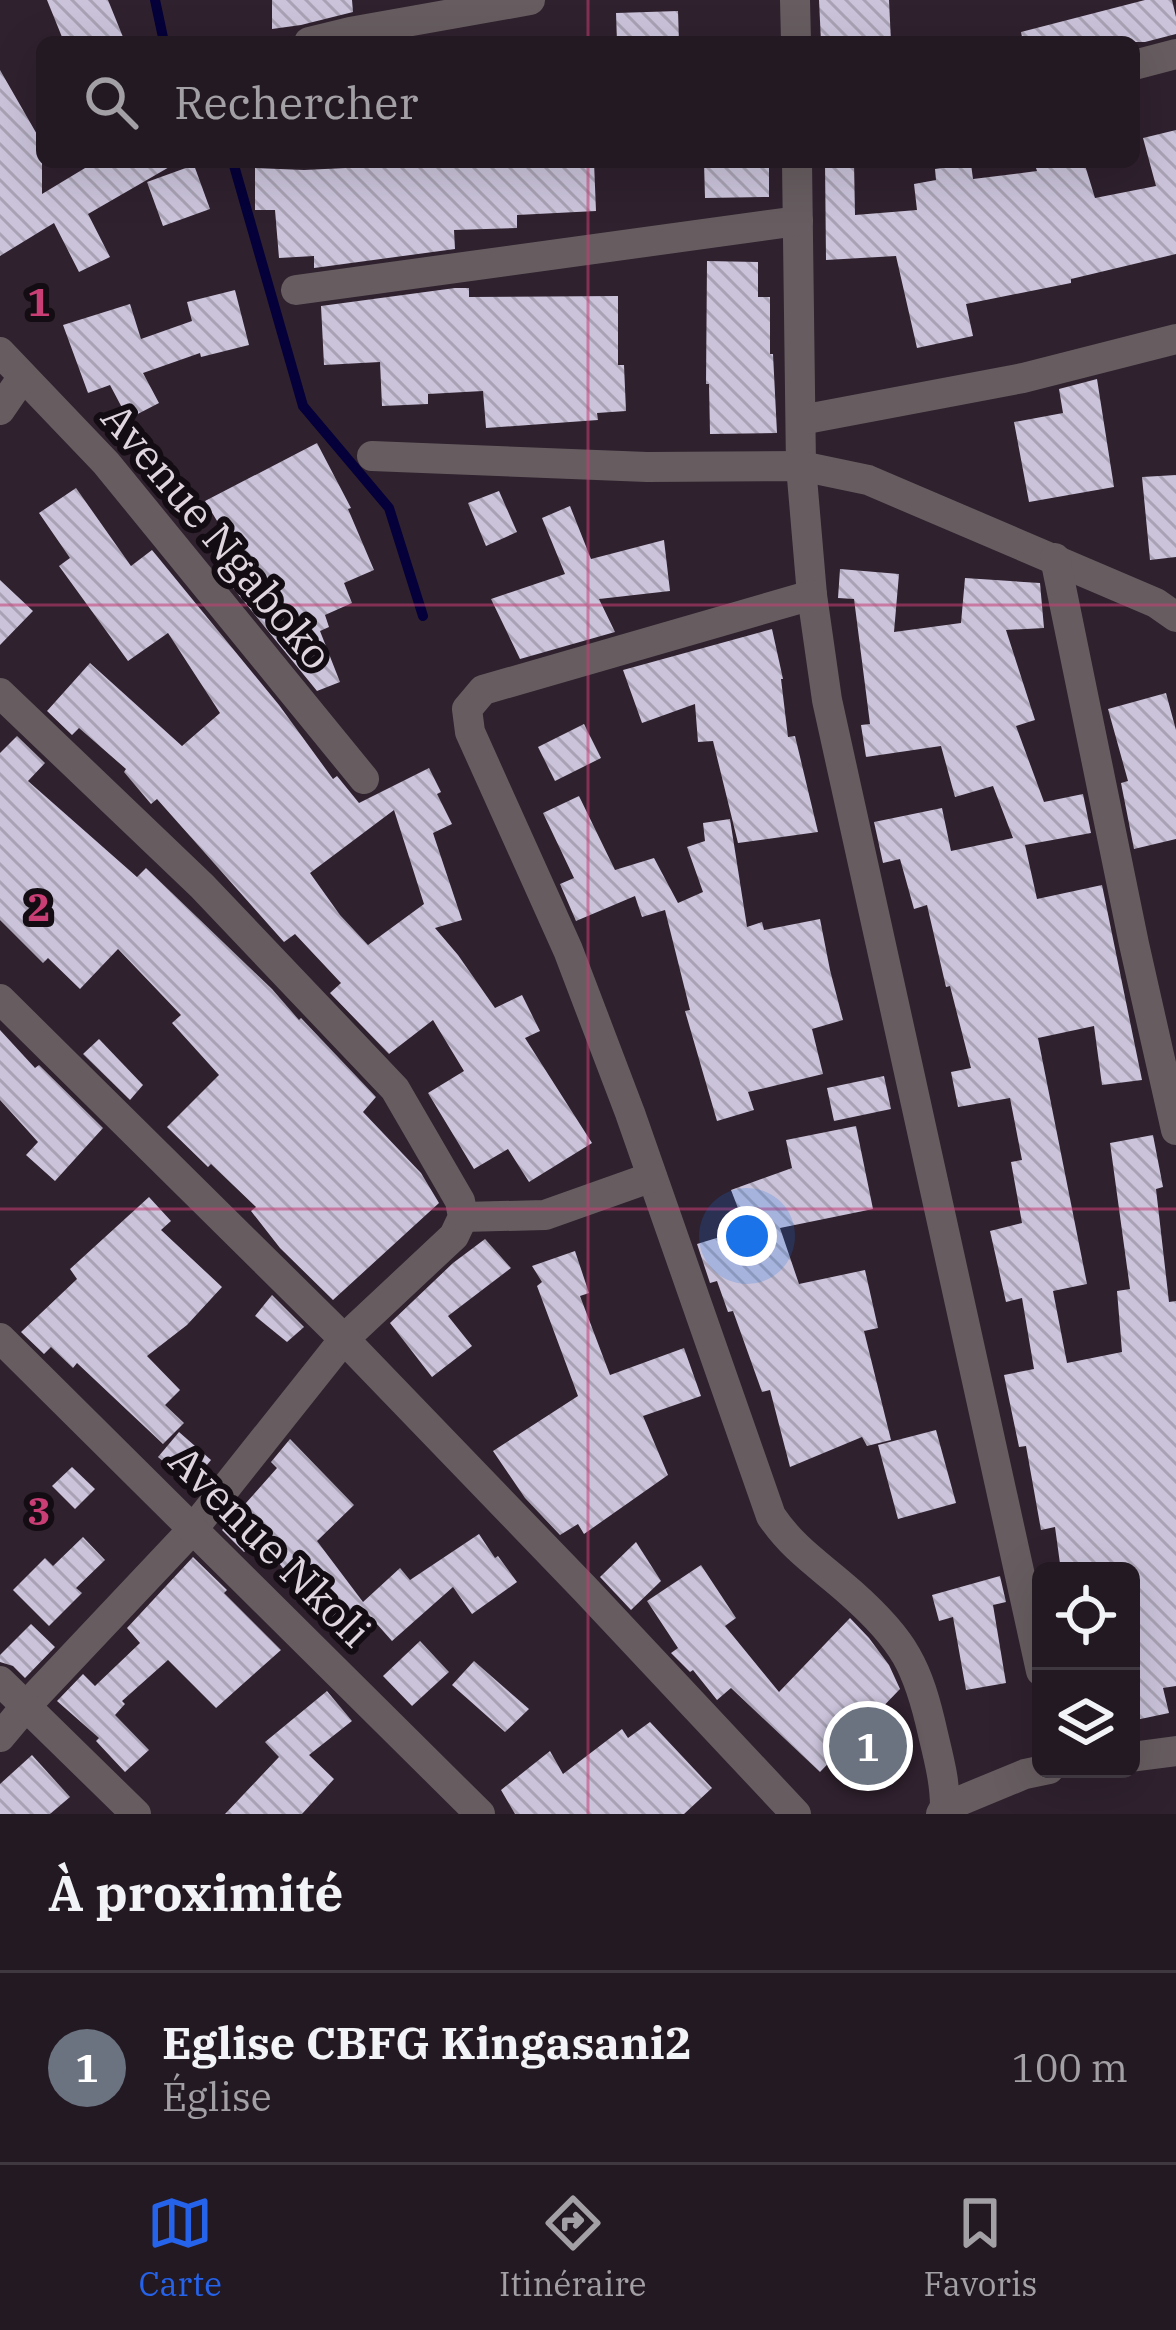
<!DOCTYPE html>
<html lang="fr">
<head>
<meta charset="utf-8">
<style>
  body { margin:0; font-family:"IBM Plex Serif",serif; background:#2f262f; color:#f1f3f6 }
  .controls { position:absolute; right:36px; bottom:36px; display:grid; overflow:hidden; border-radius:18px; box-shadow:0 12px 48px #0002 }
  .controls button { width:108px; height:108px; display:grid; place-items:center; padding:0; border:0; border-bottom:3px solid #403840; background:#231922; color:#f1f3f6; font:60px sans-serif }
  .you { position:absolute; left:747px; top:1236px; width:42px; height:42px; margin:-30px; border:9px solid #fff; border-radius:50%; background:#1a73e8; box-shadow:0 0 0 18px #1a73e833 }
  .badge { display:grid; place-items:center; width:78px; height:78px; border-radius:50%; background:#2563eb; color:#fff; font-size:39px; font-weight:700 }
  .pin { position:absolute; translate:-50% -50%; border:6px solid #fff; box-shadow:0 3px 12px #0006 }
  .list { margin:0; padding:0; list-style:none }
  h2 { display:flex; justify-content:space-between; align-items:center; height:156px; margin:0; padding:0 48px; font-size:51px }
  h2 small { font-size:39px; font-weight:400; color:#a3a0a5 }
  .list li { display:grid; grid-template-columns:78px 1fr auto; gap:36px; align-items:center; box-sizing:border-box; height:192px; padding:0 48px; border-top:3px solid #403840 }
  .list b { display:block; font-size:45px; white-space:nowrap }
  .list p { margin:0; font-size:39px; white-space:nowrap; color:#a3a0a5 }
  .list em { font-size:39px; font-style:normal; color:#a3a0a5 }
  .icon { flex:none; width:66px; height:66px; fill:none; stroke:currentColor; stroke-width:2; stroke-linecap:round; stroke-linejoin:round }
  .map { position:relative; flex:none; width:1176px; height:1814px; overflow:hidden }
  .search { position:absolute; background:#231922; box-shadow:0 12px 48px #0002; left:36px; right:36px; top:36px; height:132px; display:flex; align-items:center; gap:30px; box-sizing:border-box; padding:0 42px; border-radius:18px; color:#a3a0a5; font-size:45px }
  .sheet { height:348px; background:#231922 }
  nav { display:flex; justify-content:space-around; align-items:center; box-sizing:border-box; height:168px; border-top:3px solid #403840; background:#231922; font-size:33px; color:#a3a0a5 }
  nav a { display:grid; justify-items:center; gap:6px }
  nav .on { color:#2563eb }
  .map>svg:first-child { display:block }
</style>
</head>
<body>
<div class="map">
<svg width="1176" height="1814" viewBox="0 0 1176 1814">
  <defs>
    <pattern id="building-back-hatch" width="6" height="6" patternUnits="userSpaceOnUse" patternTransform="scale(3)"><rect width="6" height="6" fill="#cac3da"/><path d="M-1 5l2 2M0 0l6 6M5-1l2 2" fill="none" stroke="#a8a2b4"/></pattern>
  </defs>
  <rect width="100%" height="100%" fill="#2f212e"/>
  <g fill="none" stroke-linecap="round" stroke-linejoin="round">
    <!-- stream -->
    <g stroke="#050039" stroke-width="10">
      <polyline points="155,0 164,42"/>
      <polyline points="233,162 303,406 389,508 423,616"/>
    </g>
  </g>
  <!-- building -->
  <g fill="url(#building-back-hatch)" fill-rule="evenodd">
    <polygon points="47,0 108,0 125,42 64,42"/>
    <polygon points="272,0 352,0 353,12 301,25 272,29"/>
    <polygon points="819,0 889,0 891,42 821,42"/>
    <polygon points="1145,0 1172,0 1176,17 1176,34 1145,42 1023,42 1021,32"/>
    <polygon points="678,11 679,42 617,42 616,13"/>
    <polygon points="0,70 42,143 42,194 95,162 178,162 88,214 110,257 79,272 54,223 0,256"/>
    <polygon points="1176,130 1176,254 1071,279 1071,283 966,304 973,336 917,348 896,256 826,260 825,162 854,162 855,215 917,210 914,184 936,180 935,169 971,164 973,179 1037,171 1034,162 1084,162 1095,198 1156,186 1143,138"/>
    <polygon points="387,162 594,162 596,211 517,215 517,228 454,230 455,249 314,268 314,256 279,258 275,210 255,210 255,168 304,170 387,166"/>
    <polygon points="704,162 769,163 769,197 705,198"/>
    <polygon points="194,165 210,209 163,226 147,182"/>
    <polygon points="707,261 758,262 758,297 770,297 770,354 773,354 777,433 710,434 709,384 706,384"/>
    <polygon points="455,288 469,288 469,297 618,296 618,365 624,365 626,411 597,413 598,420 486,428 483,391 428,394 428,404 382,406 380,362 324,365 321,306"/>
    <polygon points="235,290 249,345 201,357 200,353 143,373 159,403 128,419 110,385 88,393 63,325 130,304 141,339 192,321 187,302"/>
    <polygon points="1097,379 1114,487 1029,502 1014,422 1063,413 1059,389"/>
    <polygon points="317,443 351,508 348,509 374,570 344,583 352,603 325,615 329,627 320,631 340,682 317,691 228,582 246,569 205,501"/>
    <polygon points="1176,475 1176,557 1150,560 1142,477"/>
    <path d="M 76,488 L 131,566 L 152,550 L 279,705 L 333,779 L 337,776 L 359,803 L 429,768 L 441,792 L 437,794 L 452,824 L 433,833 L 462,920 L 435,928 L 458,955 L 495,1008 L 522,995 L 540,1031 L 525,1038 L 592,1143 L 529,1182 L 508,1149 L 474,1169 L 428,1093 L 464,1071 L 433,1020 L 389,1054 L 330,993 L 341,983 L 295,934 L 284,942 L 157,799 L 151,804 L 124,772 L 126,769 L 79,728 L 72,735 L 47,711 L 90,663 L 182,746 L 220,713 L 168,633 L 128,661 L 59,566 L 70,558 L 39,513 ZM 394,810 L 424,904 L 368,945 L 340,915 L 310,873 Z"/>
    <polygon points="499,491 517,532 486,546 468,503"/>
    <polygon points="570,506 591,559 664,540 670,591 599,599 615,632 520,659 491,599 565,574 542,518"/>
    <polygon points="840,569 899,574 894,632 961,623 965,578 1040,583 1044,628 1006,630 1035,720 1016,726 1044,802 1083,794 1091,833 1025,845 1037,899 1102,885 1142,1080 1102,1085 1094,1026 1038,1038 1087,1284 1053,1291 1067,1363 1122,1352 1117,1291 1130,1289 1110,1143 1153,1135 1163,1187 1156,1189 1169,1302 1176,1301 1176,1686 1163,1688 1169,1713 1131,1721 1131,1571 1061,1571 1055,1527 1041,1530 1026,1446 1019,1447 1004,1375 1034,1369 1022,1298 1006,1302 990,1231 1022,1223 1011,1162 1022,1160 1010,1098 958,1107 951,1072 971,1068 950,986 946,987 927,905 914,909 900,859 883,863 874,822 942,808 951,851 1013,838 993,786 955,797 941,746 866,757 861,725 870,724 854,599 838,598"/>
    <polygon points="0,580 33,611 0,645"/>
    <polygon points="772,629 783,679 781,679 788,737 795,736 818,832 738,843 713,741 698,742 695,704 642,723 623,670"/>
    <polygon points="1166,693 1176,730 1176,839 1134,849 1121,783 1128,781 1108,709"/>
    <polygon points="584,724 601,758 555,781 538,747"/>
    <polygon points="17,736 45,763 28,781 137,877 146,868 272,989 299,1020 301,1018 376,1097 363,1112 421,1173 439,1203 333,1300 280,1248 251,1211 256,1207 211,1164 208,1167 167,1127 219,1075 172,1023 181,1015 118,949 80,989 48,958 43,963 0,920 0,753"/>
    <polygon points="579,796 615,870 654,858 678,903 703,892 687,847 705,841 703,823 730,819 747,927 762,922 764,930 820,919 830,970 843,1020 812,1029 823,1074 748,1092 754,1110 717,1121 685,1011 690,1010 665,910 642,917 635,896 576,921 560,884 574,878 543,813"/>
    <polygon points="0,1030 35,1068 39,1065 103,1128 55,1181 26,1155 38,1142 0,1100"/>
    <polygon points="99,1039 143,1085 130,1100 83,1054"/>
    <polygon points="884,1076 891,1109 834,1121 827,1088"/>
    <polygon points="856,1126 873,1209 780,1228 799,1284 865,1270 878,1328 864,1331 891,1440 867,1446 862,1437 790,1467 770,1390 762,1392 733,1311 728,1312 717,1281 710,1283 697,1244 746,1229 731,1190 792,1168 786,1140"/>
    <polygon points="149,1197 171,1221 161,1230 222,1287 187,1325 147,1356 180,1390 165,1405 184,1423 163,1444 77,1363 73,1368 51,1347 44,1354 21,1332 77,1279 70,1269"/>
    <polygon points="485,1239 511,1268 448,1316 472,1346 432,1377 390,1323 453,1263"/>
    <polygon points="575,1251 589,1293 580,1296 610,1375 684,1348 701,1396 643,1416 668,1475 584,1534 578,1524 560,1535 525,1498 493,1451 578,1396 537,1286 542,1282 532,1266"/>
    <polygon points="272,1295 304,1327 287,1342 255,1316"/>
    <polygon points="936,1430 956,1503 898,1519 878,1445"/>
    <polygon points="179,1432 211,1460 191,1484 158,1457"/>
    <polygon points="290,1439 354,1505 317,1541 363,1602 400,1568 410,1580 479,1534 495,1558 498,1556 517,1582 472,1614 453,1587 392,1641 368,1614 342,1633 292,1580 266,1546 263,1549 256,1541 244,1552 222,1530 277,1468 271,1462"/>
    <polygon points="72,1467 95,1489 75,1509 52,1486"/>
    <polygon points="83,1537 105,1560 76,1588 82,1593 49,1626 13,1590 45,1558 53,1566"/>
    <polygon points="636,1542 661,1581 631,1610 600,1577"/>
    <polygon points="193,1557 227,1590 224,1593 281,1650 216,1708 168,1660 122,1701 125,1704 115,1715 149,1750 125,1772 96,1741 99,1738 57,1701 83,1674 95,1686 140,1643 127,1628"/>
    <polygon points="701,1565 736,1618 725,1626 779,1692 850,1618 869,1638 889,1665 900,1689 820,1772 731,1688 717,1700 693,1670 690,1672 671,1653 678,1648 647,1601"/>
    <polygon points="1000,1576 1006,1602 993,1605 1006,1683 966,1690 953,1617 939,1621 932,1595"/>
    <polygon points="31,1624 55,1647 25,1678 13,1666 0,1662 0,1655"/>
    <polygon points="420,1641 449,1672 412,1706 383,1676"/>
    <polygon points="474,1661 529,1709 505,1732 452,1685"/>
    <polygon points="327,1691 352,1721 309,1755 334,1779 302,1814 225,1814 279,1757 265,1742"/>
    <polygon points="650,1722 712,1788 684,1814 515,1814 501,1790 550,1751 563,1774 622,1729 628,1738"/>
    <polygon points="32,1755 70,1797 50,1814 0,1814 0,1784"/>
  </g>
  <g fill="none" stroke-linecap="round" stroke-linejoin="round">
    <!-- minor -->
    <g stroke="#675d60" stroke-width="30">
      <polyline points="795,0 796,42"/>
      <polyline points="309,42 350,32 530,0"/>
      <polyline points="1134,65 1176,54"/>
      <polyline points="797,162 801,466 812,595 827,700 1041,1671"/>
      <polyline points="296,290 798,221"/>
      <polyline points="0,352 106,463 364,779"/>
      <polyline points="0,410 22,378"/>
      <polyline points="801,420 1023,378 1176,339"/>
      <polyline points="372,456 647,467 801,466 868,480 1156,603 1176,617"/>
      <polyline points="1055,558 1134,944 1176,1130"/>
      <path d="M 812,595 L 483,690 L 467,709 L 470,732 L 568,950 L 630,1113 L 771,1516 C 794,1550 821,1566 851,1593 C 904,1640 918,1666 933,1734 C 939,1759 945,1782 945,1807"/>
      <polyline points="0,693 202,886 395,1089 460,1201 463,1217 454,1236 344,1339 193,1529 26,1706 0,1737"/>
      <polyline points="0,999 344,1339 585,1589 796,1814"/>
      <polyline points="463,1217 545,1215 652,1177"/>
      <polyline points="0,1338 480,1814"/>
      <polyline points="0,1681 136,1814"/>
      <polyline points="1131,1757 1176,1751"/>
      <polyline points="941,1814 945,1807 1025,1774 1049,1769"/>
    </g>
  </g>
  <!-- grid -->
  <path fill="none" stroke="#c83e75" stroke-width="3" stroke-opacity="0.55" d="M 588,0 L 588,42M 588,162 L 588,1814M 0,605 L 1176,605M 0,1209 L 1176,1209"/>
  <g text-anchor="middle" stroke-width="12" stroke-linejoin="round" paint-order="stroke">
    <!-- street labels -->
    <g font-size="42" fill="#dfd5de" stroke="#130d13">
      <text transform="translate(217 536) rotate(50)" y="15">Avenue Ngaboko</text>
      <text transform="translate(270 1546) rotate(45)" y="15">Avenue Nkoli</text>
    </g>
  </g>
  <g font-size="39" text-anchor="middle" font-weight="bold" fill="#c83e75" stroke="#130d13" stroke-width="12" stroke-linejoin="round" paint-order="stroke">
    <text x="39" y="316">1</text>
    <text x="39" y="921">2</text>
    <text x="39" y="1525">3</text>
  </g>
</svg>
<div class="controls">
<button><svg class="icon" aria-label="locate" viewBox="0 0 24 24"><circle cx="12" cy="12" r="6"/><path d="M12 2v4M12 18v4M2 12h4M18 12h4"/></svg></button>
<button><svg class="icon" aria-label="layers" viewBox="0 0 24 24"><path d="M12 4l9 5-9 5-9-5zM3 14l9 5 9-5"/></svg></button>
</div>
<div class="you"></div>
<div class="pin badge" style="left:868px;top:1746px;background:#6b7280">1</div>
<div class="search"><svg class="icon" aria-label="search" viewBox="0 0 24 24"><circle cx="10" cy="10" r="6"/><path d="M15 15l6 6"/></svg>Rechercher</div>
</div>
<section class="sheet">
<h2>À proximité<small></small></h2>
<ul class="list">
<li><span class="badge" style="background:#6b7280">1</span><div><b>Eglise CBFG Kingasani2</b><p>Église</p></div><em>100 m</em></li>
</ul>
</section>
<nav>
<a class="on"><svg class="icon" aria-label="map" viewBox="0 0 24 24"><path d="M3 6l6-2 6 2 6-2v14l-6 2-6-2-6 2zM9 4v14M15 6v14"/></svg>Carte</a>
<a><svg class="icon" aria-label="directions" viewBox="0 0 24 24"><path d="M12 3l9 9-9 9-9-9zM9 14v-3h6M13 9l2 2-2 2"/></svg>Itinéraire</a>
<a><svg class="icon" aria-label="saved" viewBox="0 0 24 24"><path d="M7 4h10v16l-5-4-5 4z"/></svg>Favoris</a>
</nav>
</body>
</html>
